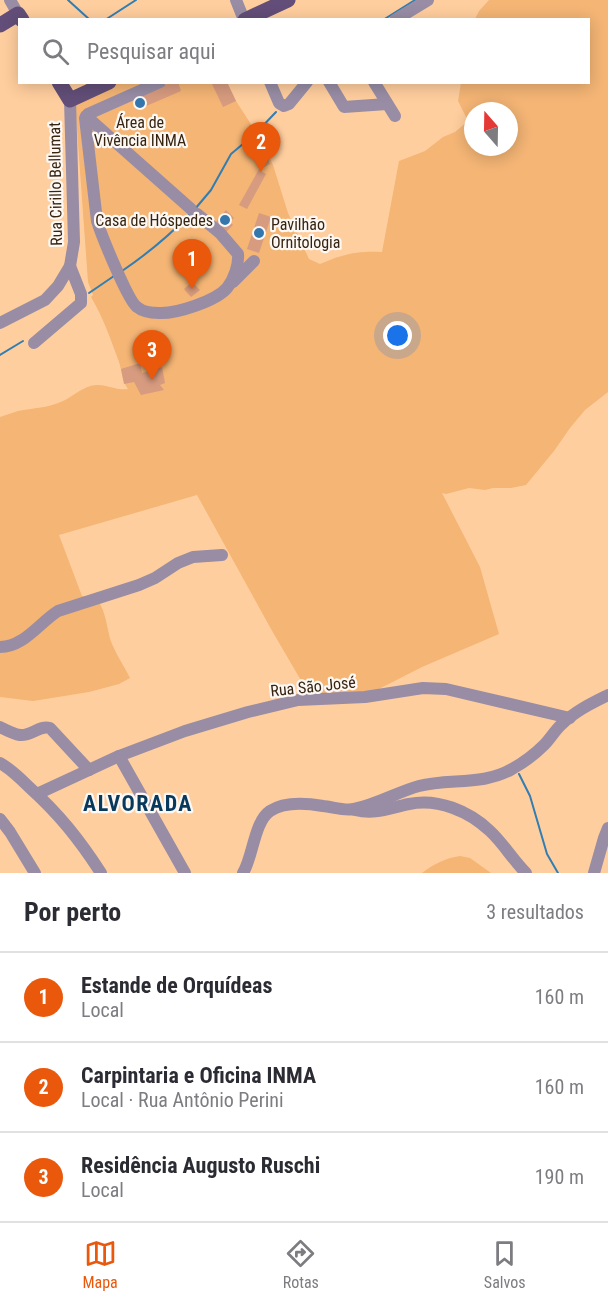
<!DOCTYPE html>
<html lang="pt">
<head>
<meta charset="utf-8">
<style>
  body { margin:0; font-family:"Roboto Condensed",sans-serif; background:#f7f7f7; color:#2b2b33 }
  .compass { position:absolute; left:464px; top:102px; width:54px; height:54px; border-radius:50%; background:#fff; box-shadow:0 3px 15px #0003; rotate:340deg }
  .you { position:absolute; left:398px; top:336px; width:21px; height:21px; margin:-15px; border:4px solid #fff; border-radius:50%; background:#1a73e8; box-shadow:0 0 0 9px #1a73e833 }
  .badge { display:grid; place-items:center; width:39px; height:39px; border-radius:50%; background:#ea580c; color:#fff; font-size:20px; font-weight:700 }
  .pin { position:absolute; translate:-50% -50px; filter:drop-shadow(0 2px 3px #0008) }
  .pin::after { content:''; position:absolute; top:32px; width:21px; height:18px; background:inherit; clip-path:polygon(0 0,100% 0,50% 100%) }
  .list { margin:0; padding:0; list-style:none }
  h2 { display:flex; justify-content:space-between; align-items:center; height:78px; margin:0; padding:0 24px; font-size:26px }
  h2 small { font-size:20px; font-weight:400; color:#7c7c81 }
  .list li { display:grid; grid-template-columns:39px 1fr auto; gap:18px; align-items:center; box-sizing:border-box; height:90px; padding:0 24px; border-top:2px solid #e1e1e2 }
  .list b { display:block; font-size:22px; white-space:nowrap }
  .list p { margin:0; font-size:20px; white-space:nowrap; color:#7c7c81 }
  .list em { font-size:20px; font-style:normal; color:#7c7c81 }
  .icon { flex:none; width:33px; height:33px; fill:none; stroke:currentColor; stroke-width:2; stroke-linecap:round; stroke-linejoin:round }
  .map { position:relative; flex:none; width:608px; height:873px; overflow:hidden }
  .search { position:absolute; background:#fff; box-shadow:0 3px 15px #0003; left:18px; right:18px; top:18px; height:66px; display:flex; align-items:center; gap:15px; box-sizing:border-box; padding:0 21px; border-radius:0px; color:#7c7c81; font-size:22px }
  .sheet { height:348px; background:#fff }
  nav { display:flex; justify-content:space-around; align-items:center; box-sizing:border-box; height:84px; border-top:2px solid #e1e1e2; background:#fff; font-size:16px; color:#7c7c81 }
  nav a { display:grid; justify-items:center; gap:3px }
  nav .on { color:#ea580c }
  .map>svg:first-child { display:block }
</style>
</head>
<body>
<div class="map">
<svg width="608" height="873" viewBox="0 0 608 873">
  <rect width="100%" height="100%" fill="#ffce9e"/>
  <!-- green -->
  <g fill="#f4b575" fill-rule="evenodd">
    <path d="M 489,0 L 608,0 L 608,392 L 585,410 L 570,428 L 554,451 L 526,485 L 511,488 L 493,488 L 485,490 L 469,488 L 446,494 L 442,493 L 480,567 L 499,634 L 422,667 L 371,693 L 313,701 L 271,629 L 197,495 L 59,535 L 82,596 L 94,596 C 107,609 106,628 112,644 C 117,656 124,666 130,678 L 119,684 L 89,692 L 33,701 L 0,697 L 0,417 C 6,415 12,413 18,411 C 33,408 49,408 63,401 C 74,396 83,386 96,385 C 107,384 117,391 128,389 C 122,381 122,371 119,362 C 111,340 103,317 91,297 L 93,295 L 88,282 L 75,102 L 118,83 L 227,83 L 236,101 L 258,135 L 273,165 L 288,213 L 309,259 L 320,264 C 343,254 357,251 382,252 L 399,161 L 425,151 L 443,137 L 455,132 L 468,121 L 458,101 L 461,83 L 588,82 L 588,20 L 475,19 L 479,11 ZM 473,111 L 509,111 L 509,147 L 473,147 Z"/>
    <path d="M 460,856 L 470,858 L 491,873 L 422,873 C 434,864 445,858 460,856 Z"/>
  </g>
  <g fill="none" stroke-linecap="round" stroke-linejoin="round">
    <!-- stream -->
    <g stroke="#327eb3" stroke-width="2">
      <polyline points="68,0 90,20"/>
      <polyline points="105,20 136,0"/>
      <polyline points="383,20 415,0"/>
      <polyline points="195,209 211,190 231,154 256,133 276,112"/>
      <path d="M 122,271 C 147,254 170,235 191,213"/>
      <polyline points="89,293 114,276"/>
      <polyline points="0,355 23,341"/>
      <polyline points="519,774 530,796 547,854 558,873"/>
    </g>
  </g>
  <!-- building -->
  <g fill="#d79b7f">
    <polygon points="172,82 178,82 181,91 137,110 133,99"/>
    <polygon points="211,82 227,82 236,101 223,107"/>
    <polygon points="257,136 270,164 262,168 261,171 266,174 247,209 239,205 259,169 246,145"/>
    <polygon points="226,210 234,218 230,222 233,225 226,232 215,223"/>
    <polygon points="259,213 271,217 259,253 247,249"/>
    <polygon points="192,282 200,290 191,297 184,289"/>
    <polygon points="140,363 142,373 162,367 165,383 160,385 164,390 141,395 134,382 124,384 121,369"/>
  </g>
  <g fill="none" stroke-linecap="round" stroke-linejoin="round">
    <!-- minor -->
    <g stroke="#988da5" stroke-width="12">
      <polyline points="10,0 18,14"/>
      <polyline points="236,0 244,20"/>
      <polyline points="395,20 428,0"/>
      <path d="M 160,82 L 88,114 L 85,118 L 97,221 C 101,234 128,301 137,307 C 143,312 152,313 159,313 C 176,314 216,301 227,288 C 234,279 239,265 238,254 L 220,233 L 197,214"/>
      <polyline points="270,82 279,103 284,106 289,104 307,82"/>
      <polyline points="329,82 344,107 387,104"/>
      <polyline points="374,82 395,116"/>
      <polyline points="86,116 191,209"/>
      <polyline points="233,282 254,261"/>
      <polyline points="0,323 45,300 58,286 70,266 74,242 70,100"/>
      <polyline points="34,343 81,303 81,294 70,266"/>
      <path d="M 0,647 C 24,647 39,623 58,611 L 139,585 L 155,578 L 178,563 L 193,557 L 222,555"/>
      <path d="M 0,727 C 6,730 14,734 20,735 C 32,736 39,725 50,728 L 89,770"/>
      <polyline points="119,756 185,873"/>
      <path d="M 0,763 C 11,769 20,778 29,787 C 59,814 79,839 101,873"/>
      <polyline points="37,794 119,756 185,731 248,712 298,700 365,697 423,688 446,689 570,718"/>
      <path d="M 355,810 C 376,815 389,808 409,804 C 438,798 469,811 490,831 C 503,843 513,860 526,873"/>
      <polyline points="0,819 10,832 35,873"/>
      <path d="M 243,873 C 253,857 254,822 270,811 C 285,801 306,803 323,806 C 333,807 344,811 354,809 C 376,805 397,792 419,786 C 449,778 483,786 512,769 C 523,763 535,754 544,745 C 551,738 555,730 562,724 C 575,711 592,703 608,695"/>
      <polyline points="594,873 604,838 608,828"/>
    </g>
    <!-- major -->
    <g stroke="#624e78" stroke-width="15">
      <polyline points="245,20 288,0"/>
      <polyline points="0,25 18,14 22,20"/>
      <polyline points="59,82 70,100 109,82"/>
    </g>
  </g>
  <!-- markers -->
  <g fill="#3477ad" stroke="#fdf8f4" stroke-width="2">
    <circle cx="140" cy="103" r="6"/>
    <circle cx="225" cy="220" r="6"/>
    <circle cx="259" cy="233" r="6"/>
  </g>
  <g text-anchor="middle" stroke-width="4.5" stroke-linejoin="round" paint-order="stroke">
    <!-- poi labels -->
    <g font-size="16" fill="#362411" stroke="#fdf8f4">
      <text x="140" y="128">Área de<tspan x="140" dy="18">Vivência INMA</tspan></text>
      <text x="213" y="226" text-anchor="end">Casa de Hóspedes</text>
      <text x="271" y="230" text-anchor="start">Pavilhão<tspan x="271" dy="18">Ornitologia</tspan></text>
    </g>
    <!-- street labels -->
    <g font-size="16" fill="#362411" stroke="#fdf8f4">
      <text transform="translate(55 184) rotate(-91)" y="6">Rua Cirillo Bellumat</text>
      <text transform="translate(313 686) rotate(-6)" y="6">Rua São José</text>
    </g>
    <!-- district labels -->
    <g font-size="22" font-weight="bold" letter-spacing="1.5" fill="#07395d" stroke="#fdf8f4">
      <text x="138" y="811">ALVORADA</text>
    </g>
  </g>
</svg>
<svg class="compass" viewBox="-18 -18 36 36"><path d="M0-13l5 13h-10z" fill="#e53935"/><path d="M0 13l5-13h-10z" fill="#7c7c81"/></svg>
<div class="you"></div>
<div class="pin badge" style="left:192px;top:289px">1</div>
<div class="pin badge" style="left:261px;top:172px">2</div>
<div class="pin badge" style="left:152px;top:380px">3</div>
<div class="search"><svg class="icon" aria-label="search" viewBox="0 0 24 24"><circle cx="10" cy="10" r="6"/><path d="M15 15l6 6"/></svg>Pesquisar aqui</div>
</div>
<section class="sheet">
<h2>Por perto<small>3 resultados</small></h2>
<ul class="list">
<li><span class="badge">1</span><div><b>Estande de Orquídeas</b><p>Local</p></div><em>160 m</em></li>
<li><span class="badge">2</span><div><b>Carpintaria e Oficina INMA</b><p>Local · Rua Antônio Perini</p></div><em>160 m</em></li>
<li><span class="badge">3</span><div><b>Residência Augusto Ruschi</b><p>Local</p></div><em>190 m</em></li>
</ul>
</section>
<nav>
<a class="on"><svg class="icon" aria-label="map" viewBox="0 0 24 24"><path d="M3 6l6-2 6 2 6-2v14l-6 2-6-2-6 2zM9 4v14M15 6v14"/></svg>Mapa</a>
<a><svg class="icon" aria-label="directions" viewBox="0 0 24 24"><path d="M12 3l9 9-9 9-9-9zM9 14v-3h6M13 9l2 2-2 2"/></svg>Rotas</a>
<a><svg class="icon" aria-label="saved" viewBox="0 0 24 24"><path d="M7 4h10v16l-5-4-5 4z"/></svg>Salvos</a>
</nav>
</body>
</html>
